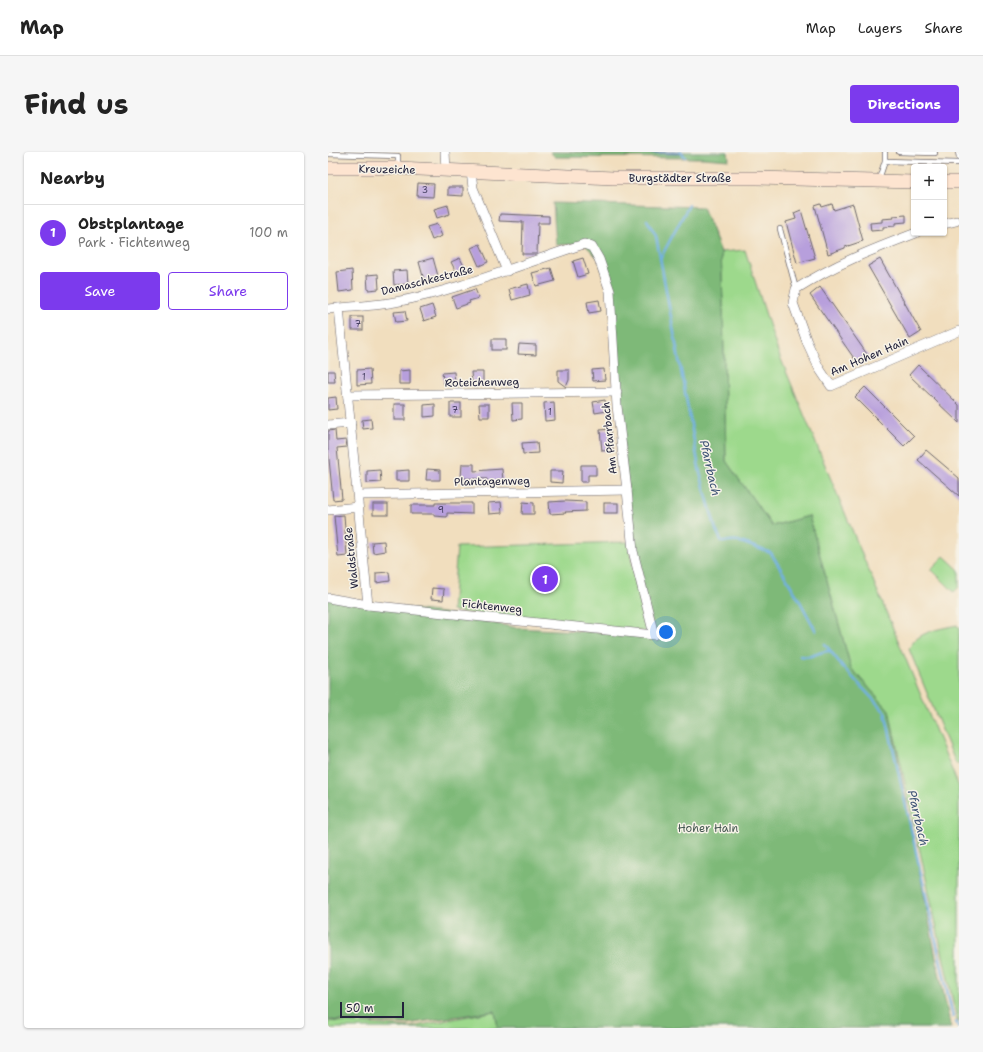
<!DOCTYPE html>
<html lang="en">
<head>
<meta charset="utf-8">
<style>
  body { margin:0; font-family:"Shantell Sans",sans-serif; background:#f6f6f6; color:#222 }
  .controls { position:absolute; right:12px; top:12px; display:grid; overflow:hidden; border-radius:4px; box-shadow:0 1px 3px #0004 }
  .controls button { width:36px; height:36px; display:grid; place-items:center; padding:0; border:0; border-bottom:1px solid #e0e0e0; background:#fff; color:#222; font:20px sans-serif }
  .scale { position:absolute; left:12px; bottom:10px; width:64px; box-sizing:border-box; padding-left:4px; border:2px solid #22223b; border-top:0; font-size:11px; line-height:14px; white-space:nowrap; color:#22223b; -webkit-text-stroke:3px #f7f3e8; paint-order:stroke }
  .you { position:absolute; left:338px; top:480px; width:14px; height:14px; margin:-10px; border:3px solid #fff; border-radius:50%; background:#1a73e8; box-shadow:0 0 0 6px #1a73e833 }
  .badge { display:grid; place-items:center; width:26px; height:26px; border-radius:50%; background:#7c3aed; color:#fff; font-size:13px; font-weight:700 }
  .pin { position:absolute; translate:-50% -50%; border:2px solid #fff; box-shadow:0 1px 4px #0006 }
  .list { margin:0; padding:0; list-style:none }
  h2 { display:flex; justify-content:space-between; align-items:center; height:52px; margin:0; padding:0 16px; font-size:17px }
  h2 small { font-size:13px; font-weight:400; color:#767676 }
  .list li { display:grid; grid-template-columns:26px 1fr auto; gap:12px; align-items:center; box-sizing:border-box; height:56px; padding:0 16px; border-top:1px solid #e0e0e0 }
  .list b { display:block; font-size:15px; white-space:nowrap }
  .list p { margin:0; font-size:13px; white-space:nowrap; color:#767676 }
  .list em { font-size:13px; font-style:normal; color:#767676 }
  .actions { display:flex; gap:8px; padding:12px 16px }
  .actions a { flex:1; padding:9px 0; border:1px solid #7c3aed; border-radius:4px; text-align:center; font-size:14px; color:#7c3aed }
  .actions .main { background:#7c3aed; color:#fff }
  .map { position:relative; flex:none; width:631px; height:876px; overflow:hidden; border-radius:4px }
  header { display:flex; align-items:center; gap:24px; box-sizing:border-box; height:56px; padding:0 20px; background:#fff; border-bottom:1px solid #e0e0e0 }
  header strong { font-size:19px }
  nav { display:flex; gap:22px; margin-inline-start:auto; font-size:14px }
  .intro { display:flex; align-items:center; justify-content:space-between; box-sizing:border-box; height:96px; padding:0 24px }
  h1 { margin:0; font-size:28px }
  .button { padding:10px 18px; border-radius:4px; background:#7c3aed; color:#fff; font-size:14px; font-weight:700 }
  main { display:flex; gap:24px; padding:0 24px }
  aside { flex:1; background:#fff; border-radius:4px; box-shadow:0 1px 3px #0004 }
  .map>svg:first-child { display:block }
</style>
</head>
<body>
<header>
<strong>Map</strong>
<nav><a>Map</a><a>Layers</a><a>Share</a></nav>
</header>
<div class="intro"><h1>Find us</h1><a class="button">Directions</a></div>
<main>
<aside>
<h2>Nearby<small></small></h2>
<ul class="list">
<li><span class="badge">1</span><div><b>Obstplantage</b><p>Park · Fichtenweg</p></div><em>100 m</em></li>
</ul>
<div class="actions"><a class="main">Save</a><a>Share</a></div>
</aside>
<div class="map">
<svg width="631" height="876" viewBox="0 0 631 876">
  <rect width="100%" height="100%" fill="#f7f3e8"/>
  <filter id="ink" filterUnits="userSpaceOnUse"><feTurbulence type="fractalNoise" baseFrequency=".025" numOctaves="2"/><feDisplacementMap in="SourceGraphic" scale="8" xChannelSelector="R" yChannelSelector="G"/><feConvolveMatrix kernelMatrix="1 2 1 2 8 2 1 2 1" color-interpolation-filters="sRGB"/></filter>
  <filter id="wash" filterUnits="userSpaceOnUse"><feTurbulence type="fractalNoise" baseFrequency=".012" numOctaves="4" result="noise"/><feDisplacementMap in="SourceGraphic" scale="16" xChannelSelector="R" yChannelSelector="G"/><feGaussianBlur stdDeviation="0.9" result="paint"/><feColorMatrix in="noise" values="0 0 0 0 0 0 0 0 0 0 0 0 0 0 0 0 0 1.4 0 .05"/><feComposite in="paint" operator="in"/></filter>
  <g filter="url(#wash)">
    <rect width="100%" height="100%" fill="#f1debe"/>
    <!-- green -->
    <g fill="#9dd98c" stroke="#607e64">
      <polygon points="417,98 450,200 631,635 631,871 629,868 561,558 523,516 481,364 444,374 398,309 395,152 393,100"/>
      <polygon points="300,390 316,468 322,480 124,459 129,395"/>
      <polygon points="616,404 631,418 631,435 626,440 603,417"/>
      <path d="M 629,473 L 631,476 L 631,611 L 628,612 L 581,497 C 589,479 612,477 629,473 Z"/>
      <polygon points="167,859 170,876 0,876 0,869 83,875"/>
    </g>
    <!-- forest -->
    <g fill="#7eb978" stroke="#506e5a">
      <polygon points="222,0 355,2 355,0 400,0 401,8 375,6 227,5"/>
      <polygon points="225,51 375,55 393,100 395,152 398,309 444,374 481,364 523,516 561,558 608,806 623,876 170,876 167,859 78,872 0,868 0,446 122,462 189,476 326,483 305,399 282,139 271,107 256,92 228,93"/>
    </g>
    <!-- water -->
    <polygon fill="#71b0e4" stroke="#4a6990" points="268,0 355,0 356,2 269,0"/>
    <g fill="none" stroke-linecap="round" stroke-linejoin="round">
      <!-- stream -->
      <g stroke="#71b0e4" stroke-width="2.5">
        <polyline points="353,0 357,5"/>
        <path d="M 319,68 L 328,84 L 372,321 L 388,378 L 394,390 C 400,390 404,387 410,389 L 443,401 L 469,444 L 488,479"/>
        <polyline points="332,107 361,53"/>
        <polyline points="497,492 515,515 557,560 625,865"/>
        <path d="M 472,504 C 487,507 490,498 502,499"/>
        <polyline points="628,870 631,876"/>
      </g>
    </g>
    <g id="blocks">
      <!-- building -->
      <g fill="#b79fdc">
        <polygon points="90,31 106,32 105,45 89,44"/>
        <polygon points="120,35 135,35 135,44 120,43"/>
        <polygon points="493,52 494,55 504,52 506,58 525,52 535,89 517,95 517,96 500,102 487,54"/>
        <polygon points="120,53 122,62 109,66 106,57"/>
        <polygon points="473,58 487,106 469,111 458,70 468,67 466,61"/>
        <polygon points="172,62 221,64 221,71 210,71 209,102 194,102 195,70 171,69"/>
        <polygon points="578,63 578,70 567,71 567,74 555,75 555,78 543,79 542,71 554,70 554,67 566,66 565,64"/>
        <polygon points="109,72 114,84 104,88 99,75"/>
        <polygon points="152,92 160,110 151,114 143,96"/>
        <polygon points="105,106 110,124 96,128 91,110"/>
        <polygon points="132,106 139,120 130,124 123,110"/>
        <polygon points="255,106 260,122 250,125 245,109"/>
        <polygon points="552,107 593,180 582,187 540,114"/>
        <polygon points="223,116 227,129 208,134 204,121"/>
        <polygon points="24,118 25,138 11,140 9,120"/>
        <polygon points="79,118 80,132 66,133 65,119"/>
        <polygon points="50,122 51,137 40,138 39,123"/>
        <polygon points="200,132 202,143 184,148 181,137"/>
        <polygon points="492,135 541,205 530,212 482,143"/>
        <polygon points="147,137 151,146 141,149 142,151 128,156 124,145"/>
        <polygon points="271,148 273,159 261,161 259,150"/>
        <polygon points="104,153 108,165 96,169 92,157"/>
        <polygon points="77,159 79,169 68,170 66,160"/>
        <rect x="24" y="165" width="11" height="13"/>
        <rect x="164" y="187" width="14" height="11"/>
        <polygon points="191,192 208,193 208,203 190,202"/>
        <polygon points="590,213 631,253 631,271 581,223"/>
        <polygon points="42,217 43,232 29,233 29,218"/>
        <polygon points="276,217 277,228 265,229 264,218"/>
        <polygon points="82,218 82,232 71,232 71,219"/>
        <polygon points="230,218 241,218 241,228 238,235 230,229"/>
        <polygon points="0,219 6,219 7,230 0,230"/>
        <polygon points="126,220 127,231 116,232 114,221"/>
        <polygon points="143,220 155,220 155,231 144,231"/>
        <polygon points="537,235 586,284 576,294 527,245"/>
        <polygon points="8,245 9,257 0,258 0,246"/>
        <polygon points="277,248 279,259 267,261 265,250"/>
        <polygon points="226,250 227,268 217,269 216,251"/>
        <rect x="122" y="251" width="11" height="14"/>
        <polygon points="184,251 194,251 194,267 185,268"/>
        <rect x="66" y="252" width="11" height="16"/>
        <polygon points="107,252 107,264 96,265 96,253"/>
        <polygon points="151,252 161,252 161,265 152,265"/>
        <polygon points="43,267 44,276 35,277 34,268"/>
        <polygon points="283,277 285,298 274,299 272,278"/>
        <polygon points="7,278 8,289 18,288 19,295 9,296 14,347 5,348 0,297 0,279"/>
        <polygon points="209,290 210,301 195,302 194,291"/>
        <polygon points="598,298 631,326 631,344 590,308"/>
        <polygon points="134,312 146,312 146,319 174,317 175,330 159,331 159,327 133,326"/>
        <polygon points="253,313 268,313 268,323 260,323 260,330 253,330"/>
        <polygon points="99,317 112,318 112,328 98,328"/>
        <polygon points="52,318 53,330 39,331 39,319"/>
        <polygon points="81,318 81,329 68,329 68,319"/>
        <polygon points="222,319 235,319 234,331 222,330"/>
        <polygon points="237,349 258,350 258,359 237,360 238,361 222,362 221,350"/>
        <polygon points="173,350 174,361 161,362 160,351"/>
        <polygon points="195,350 206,351 206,362 194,362"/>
        <polygon points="107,351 144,351 144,362 119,361 119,365 106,364 106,362 83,362 83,353 107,353"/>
        <rect x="276" y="351" width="14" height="10"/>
        <rect x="45" y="352" width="15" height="11"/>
        <polygon points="16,363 19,404 10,405 6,364"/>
        <polygon points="56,389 57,399 45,401 44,390"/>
        <polygon points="61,420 62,429 48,431 48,421"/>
        <polygon points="104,436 116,437 115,448 103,447"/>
      </g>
    </g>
  </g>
  <g filter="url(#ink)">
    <use href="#blocks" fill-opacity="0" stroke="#6a6469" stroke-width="1"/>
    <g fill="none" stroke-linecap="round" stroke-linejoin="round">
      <defs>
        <g id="lane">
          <polyline points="571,0 607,1"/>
          <polyline points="630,0 631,5"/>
          <polyline points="0,2 70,4 70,14"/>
          <polyline points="557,9 631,11"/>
          <polyline points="551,27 557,9 557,0"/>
          <polyline points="452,77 468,137"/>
        </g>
        <g id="street">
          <polyline points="117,0 118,18"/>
          <polyline points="143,19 145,36 179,119"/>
          <polyline points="616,72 628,69"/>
          <path d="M 588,81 C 546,97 507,112 468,137 L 465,151 L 479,190 L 491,216 L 503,234 L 631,179"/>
          <polyline points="11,156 40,453"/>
          <path d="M 0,157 C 22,155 45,154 67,150 C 132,138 193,112 256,92 L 264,95 L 271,107 L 282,139 L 289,254 L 299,338 L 305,399 L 326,483 L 40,453 L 0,446"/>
          <polyline points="21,243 289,240"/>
          <polyline points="0,273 23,271"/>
          <polyline points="30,343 299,338"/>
          <polyline points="0,358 30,355"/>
        </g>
        <g id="secondary">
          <polyline points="0,16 70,16 285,26 429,26 586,30"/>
          <polyline points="616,30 631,30"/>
        </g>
      </defs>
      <!-- lane casing -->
      <use href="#lane" stroke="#6a6469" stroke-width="6"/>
      <!-- street casing -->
      <use href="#street" stroke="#6a6469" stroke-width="10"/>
      <!-- secondary casing -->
      <use href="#secondary" stroke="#6a6469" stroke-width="14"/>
      <!-- lane -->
      <use href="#lane" stroke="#fff" stroke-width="4.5"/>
      <!-- street -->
      <use href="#street" stroke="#fff" stroke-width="9"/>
      <!-- secondary -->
      <use href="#secondary" stroke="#fde4d0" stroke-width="13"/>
    </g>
  </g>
  <g text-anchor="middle" stroke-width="3" stroke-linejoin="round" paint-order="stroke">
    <!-- number labels -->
    <g font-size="9" fill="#474163">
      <text x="97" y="41">3</text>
      <text x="30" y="175">7</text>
      <text x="36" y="228">1</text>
      <text x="127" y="261">7</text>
      <text x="222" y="263">1</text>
      <text x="113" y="361">9</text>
    </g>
    <!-- street labels -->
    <g font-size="11" fill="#22223b" stroke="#f7f3e8">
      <text transform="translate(59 17) rotate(1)" y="4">Kreuzeiche</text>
      <text x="352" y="30">Burgstädter Straße</text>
      <text transform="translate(99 128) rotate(-14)" y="4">Damaschkestraße</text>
      <text transform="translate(541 204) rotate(-23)" y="4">Am Hohen Hain</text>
      <text transform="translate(154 230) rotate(-1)" y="4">Roteichenweg</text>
      <text transform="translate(281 286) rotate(-96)" y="4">Am Pfarrbach</text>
      <text transform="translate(164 329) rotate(-1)" y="4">Plantagenweg</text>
      <text transform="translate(23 406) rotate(-96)" y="4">Waldstraße</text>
      <text transform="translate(164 454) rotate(6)" y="4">Fichtenweg</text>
    </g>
    <!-- park labels -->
    <g font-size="11" fill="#475953" stroke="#f7f3e8">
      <text x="380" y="680">Hoher Hain</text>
    </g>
    <!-- water labels -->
    <g font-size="12" font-style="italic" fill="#3e5476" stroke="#f7f3e8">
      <text transform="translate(382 316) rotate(77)" y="4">Pfarrbach</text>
      <text transform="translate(590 666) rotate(77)" y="4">Pfarrbach</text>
    </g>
  </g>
</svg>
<div class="controls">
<button>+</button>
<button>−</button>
</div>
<div class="scale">50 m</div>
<div class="you"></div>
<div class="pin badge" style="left:217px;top:427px">1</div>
</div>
</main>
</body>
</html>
